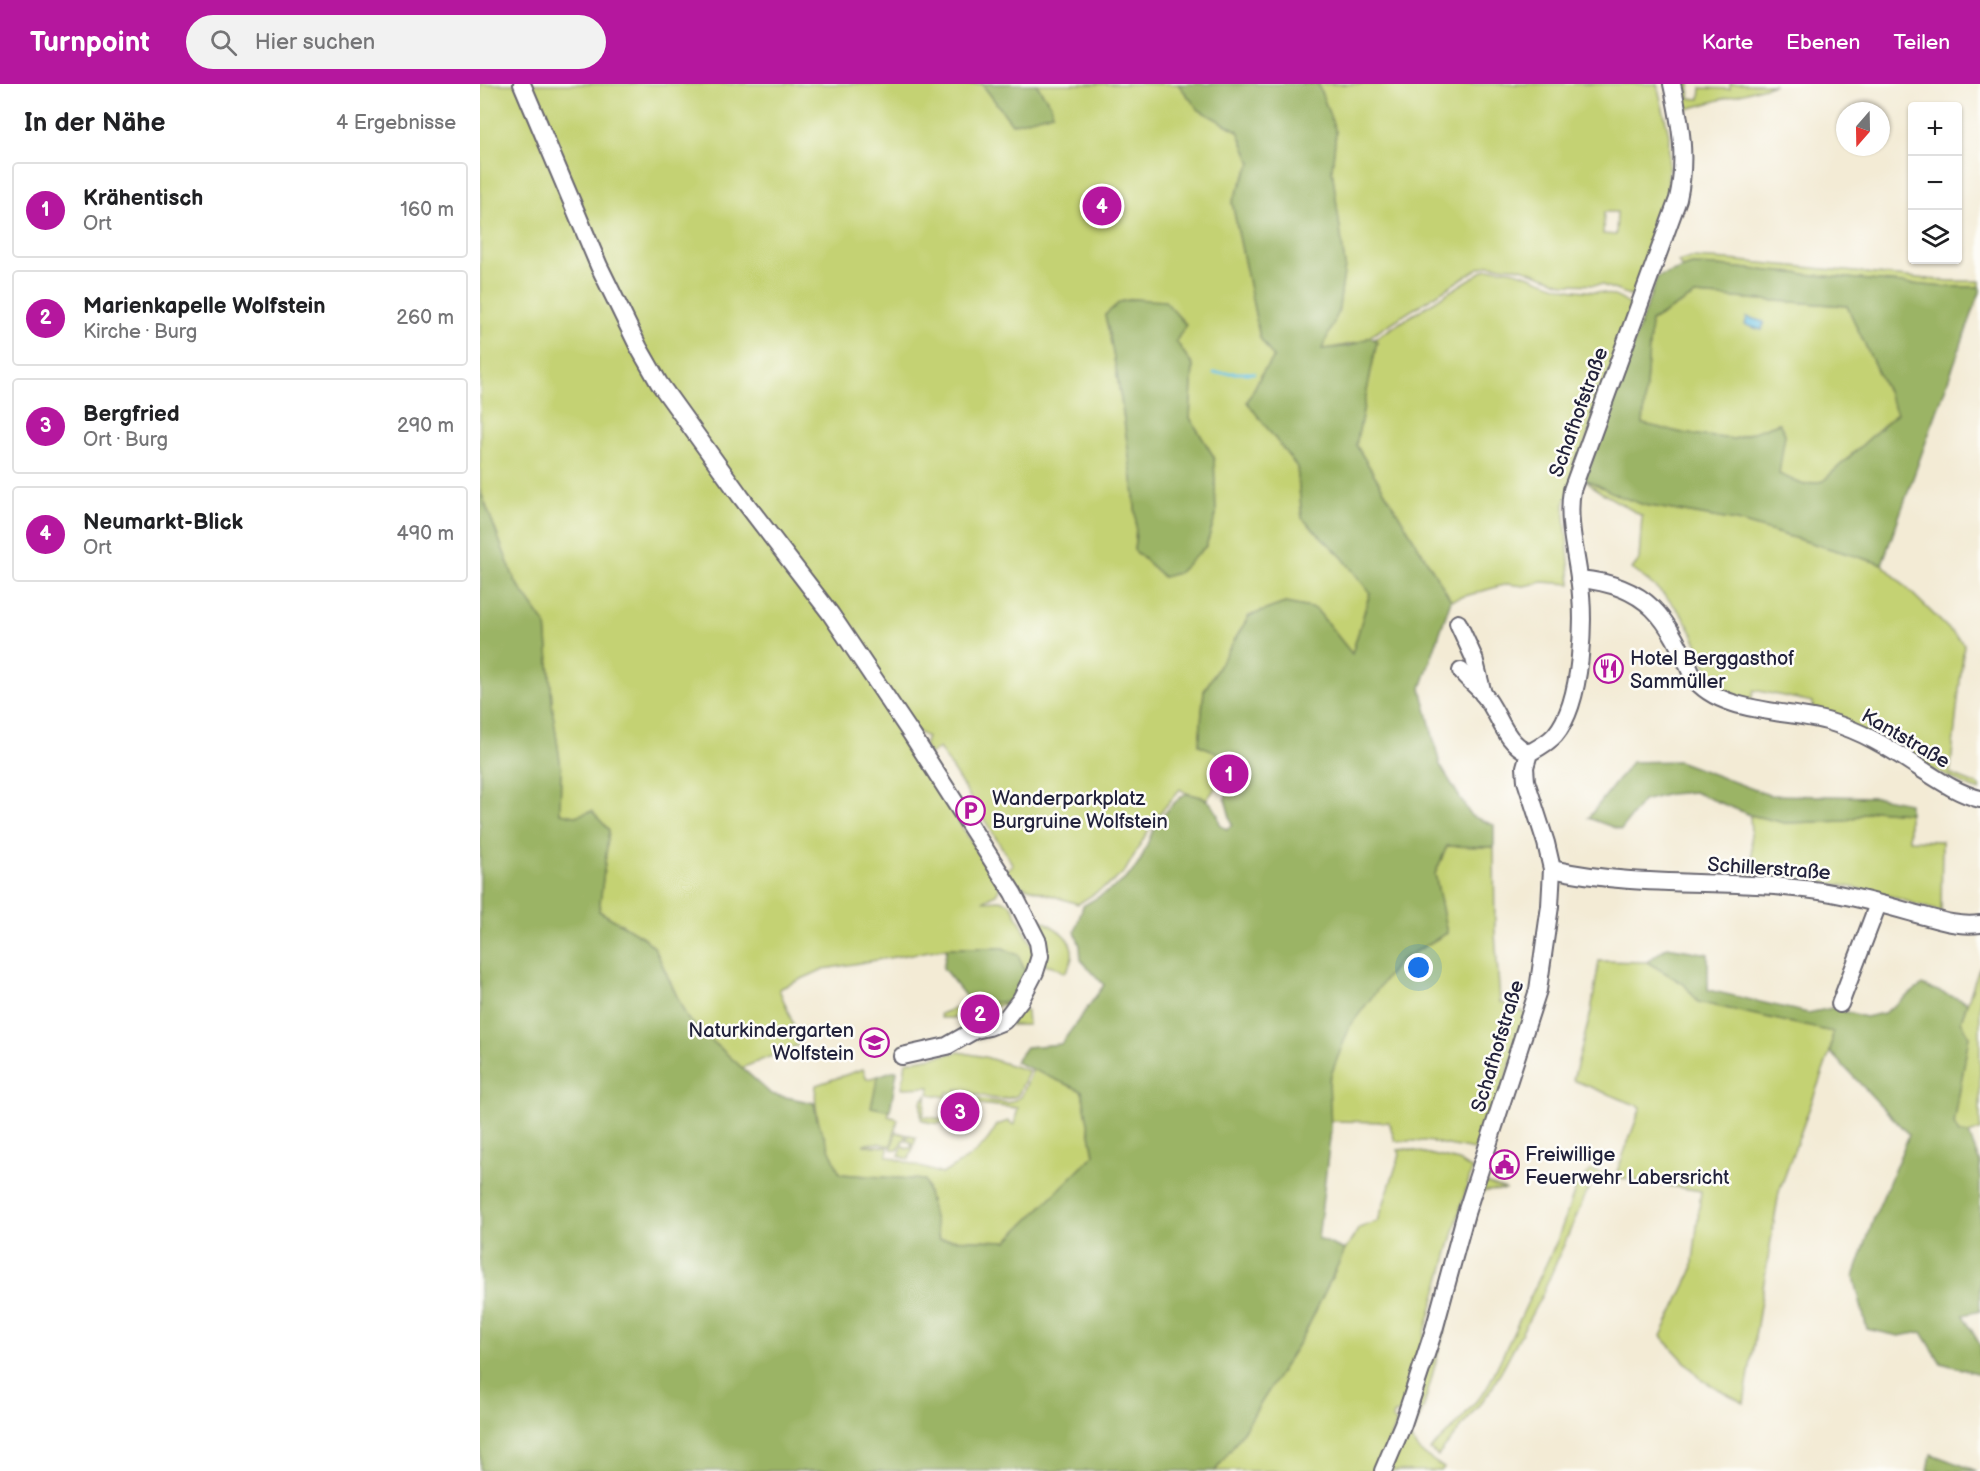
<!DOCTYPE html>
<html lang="de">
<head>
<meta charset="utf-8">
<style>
  body { margin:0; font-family:"Balsamiq Sans",sans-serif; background:#f2f2f2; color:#202124 }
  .controls { position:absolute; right:18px; top:18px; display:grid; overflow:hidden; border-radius:6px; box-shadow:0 2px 4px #0004 }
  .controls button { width:54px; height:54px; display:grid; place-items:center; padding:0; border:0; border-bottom:2px solid #e0e0e0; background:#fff; color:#202124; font:30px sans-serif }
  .compass { position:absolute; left:1356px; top:18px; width:54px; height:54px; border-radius:50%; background:#fff; box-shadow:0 2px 4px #0004; rotate:200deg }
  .you { position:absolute; left:939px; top:884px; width:21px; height:21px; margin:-15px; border:4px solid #fff; border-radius:50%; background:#1a73e8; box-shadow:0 0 0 9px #1a73e833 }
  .badge { display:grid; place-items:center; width:39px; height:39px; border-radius:50%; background:#b5179e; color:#fff; font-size:20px; font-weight:700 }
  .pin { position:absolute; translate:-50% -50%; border:3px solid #fff; box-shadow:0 2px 6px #0006 }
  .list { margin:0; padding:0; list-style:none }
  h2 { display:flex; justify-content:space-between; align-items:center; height:78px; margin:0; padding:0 24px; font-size:26px }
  h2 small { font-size:20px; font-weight:400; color:#757577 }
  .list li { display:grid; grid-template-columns:39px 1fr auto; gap:18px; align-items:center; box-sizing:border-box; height:96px; margin:0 12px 12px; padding:0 12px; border:2px solid #e0e0e0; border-radius:6px }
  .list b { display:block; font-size:22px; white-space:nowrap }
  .list p { margin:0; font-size:20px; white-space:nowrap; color:#757577 }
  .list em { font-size:20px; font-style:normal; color:#757577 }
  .icon { flex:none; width:33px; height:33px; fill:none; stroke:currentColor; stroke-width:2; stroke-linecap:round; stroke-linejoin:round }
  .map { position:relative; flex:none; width:1500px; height:1387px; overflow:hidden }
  header { display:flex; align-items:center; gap:36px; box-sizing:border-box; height:84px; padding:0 30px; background:#b5179e; color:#fff }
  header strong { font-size:28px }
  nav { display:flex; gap:33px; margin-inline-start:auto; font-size:21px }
  .search { width:420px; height:54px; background:#f2f2f2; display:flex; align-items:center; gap:15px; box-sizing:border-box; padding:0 21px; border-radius:33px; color:#757577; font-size:22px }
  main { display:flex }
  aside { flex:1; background:#fff }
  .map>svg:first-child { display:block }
</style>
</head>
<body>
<header>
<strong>Turnpoint</strong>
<div class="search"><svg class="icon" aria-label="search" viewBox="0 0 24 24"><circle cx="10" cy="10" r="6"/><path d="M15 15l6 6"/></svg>Hier suchen</div>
<nav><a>Karte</a><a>Ebenen</a><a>Teilen</a></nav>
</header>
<main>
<aside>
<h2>In der Nähe<small>4 Ergebnisse</small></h2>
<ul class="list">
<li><span class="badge">1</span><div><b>Krähentisch</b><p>Ort</p></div><em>160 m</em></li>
<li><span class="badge">2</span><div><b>Marienkapelle Wolfstein</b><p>Kirche · Burg</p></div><em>260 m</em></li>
<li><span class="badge">3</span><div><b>Bergfried</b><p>Ort · Burg</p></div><em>290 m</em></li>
<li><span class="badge">4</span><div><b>Neumarkt-Blick</b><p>Ort</p></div><em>490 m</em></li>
</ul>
</aside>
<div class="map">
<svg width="1500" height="1387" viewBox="0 0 1500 1387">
  <rect width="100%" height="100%" fill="#fdfcf7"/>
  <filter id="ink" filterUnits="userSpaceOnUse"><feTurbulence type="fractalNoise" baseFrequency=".0167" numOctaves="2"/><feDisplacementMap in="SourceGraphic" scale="12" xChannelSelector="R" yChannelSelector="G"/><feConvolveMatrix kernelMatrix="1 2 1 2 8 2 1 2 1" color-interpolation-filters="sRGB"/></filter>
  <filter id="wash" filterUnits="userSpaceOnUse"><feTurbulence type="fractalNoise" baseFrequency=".008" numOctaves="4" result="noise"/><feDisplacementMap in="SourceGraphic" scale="24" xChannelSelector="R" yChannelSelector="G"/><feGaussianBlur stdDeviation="1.35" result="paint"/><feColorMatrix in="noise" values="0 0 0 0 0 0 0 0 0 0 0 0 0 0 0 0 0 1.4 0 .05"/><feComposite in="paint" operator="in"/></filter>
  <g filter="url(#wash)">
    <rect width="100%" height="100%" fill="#f3ebd5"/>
    <!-- green -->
    <g fill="#c4d273" stroke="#737a57" stroke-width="1.5" fill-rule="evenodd">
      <path d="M 0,0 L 502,0 L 532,40 L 572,29 L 571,21 L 556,0 L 698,0 L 719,26 L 758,47 L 771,79 L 752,118 L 780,254 L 794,274 L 784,286 L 767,318 L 817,383 L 822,434 L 862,473 L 890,508 L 872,570 L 836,525 L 805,519 L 769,532 L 724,607 L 719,661 L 752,673 L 743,695 L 727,715 C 718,710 708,712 700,705 L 675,735 L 645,787 L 633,798 L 598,820 L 530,798 L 523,788 L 533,781 L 459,664 L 449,671 L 444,662 L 447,653 L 434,646 L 425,653 L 520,803 L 516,810 L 503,817 L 520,816 L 529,819 L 533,824 L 553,863 L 554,880 L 550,891 L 544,885 L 538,871 L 523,864 L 467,864 L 344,885 L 299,905 L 321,960 L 262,984 L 207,934 L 174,863 L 163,853 L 119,827 L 129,746 L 112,727 L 95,732 L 80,729 L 81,683 L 73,630 L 66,541 L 35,497 L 0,406 ZM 653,215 L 685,218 L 706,240 L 696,257 L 713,282 L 710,334 L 734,373 L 736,431 L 726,462 L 698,489 L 683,493 L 654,466 C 659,436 653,403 649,373 C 643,326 636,278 625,231 L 640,218 Z"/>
      <path d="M 838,0 L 1177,0 L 1189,50 L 1188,109 L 1169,167 L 1170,172 L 1155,213 L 1122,201 L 1085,200 L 1041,184 L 1008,181 L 999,184 L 881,258 L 841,266 L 858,229 L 865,182 L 852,85 L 856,48 ZM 1124,128 L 1137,128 L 1136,151 L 1123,150 Z"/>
      <polygon points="1197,0 1210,0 1209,14 1220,15 1221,4 1250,5 1250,0 1295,0 1204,26"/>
      <polygon points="1211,174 1249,176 1470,197 1500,197 1500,203 1464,203 1237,182 1212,181 1202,184 1198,178"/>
      <path d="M 1006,185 C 1038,181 1059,199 1089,205 C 1110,209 1134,205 1151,223 L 1084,421 L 1091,500 L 1063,498 L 1044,502 L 1027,500 L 971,516 L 876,361 L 897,258 L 894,255 Z"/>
      <polygon points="1215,211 1367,222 1417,329 1343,397 1324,401 1298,390 1305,350 1299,339 1254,355 1207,350 1163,340 1171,237"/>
      <path d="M 1105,395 L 1164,421 L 1257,437 L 1402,480 L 1484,560 L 1470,690 L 1500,702 L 1500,707 L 1491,704 L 1332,627 L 1333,618 L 1274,606 L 1271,617 L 1239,605 L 1222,594 L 1229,594 C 1213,539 1198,518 1152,485 L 1159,476 L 1162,432 L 1117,406 Z"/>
      <polygon points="1394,726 1429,729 1429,756 1462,757 1461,828 1400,809 1321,793 1273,788 1270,731 1305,739 1365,737"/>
      <polygon points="967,762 1014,763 1015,849 1020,918 1048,930 1008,1045 1004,1044 998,1061 994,1066 947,1057 915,1057 909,1038 850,1037 849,996 870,941 919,877 967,849 955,790"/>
      <path d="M 554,832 C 578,845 606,859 585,889 L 573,882 L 563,880 Z"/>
      <polygon points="1119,877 1167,878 1204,900 1218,918 1353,948 1350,968 1299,1108 1264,1319 1222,1296 1181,1252 1212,1187 1221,1107 1135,1093 1109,1103 1063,1209 1011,1306 958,1372 950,1366 976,1341 1007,1304 1077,1157 1096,1103 1111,1086 1135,1093 1161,1023 1093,996 1111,928"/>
      <polygon points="1500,882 1500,1046 1489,1050 1479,1049 1474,1040 1489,952 1481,937"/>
      <polygon points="536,916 526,929 523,920 514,923 517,937 492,941 476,934 461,934 460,930 490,918 503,920"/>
      <polygon points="539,926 547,927 548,941 530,941"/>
      <path d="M 479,968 L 505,973 L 549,987 L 538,1011 C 518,1021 497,1009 476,1005 L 476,1008 L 496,1012 L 493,1019 L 474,1015 L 474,1009 L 467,1008 L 466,1013 L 449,1010 L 450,1003 L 422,1004 L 426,978 Z"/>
      <path d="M 383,985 L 387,995 L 398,992 L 392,1023 L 410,1027 L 408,1032 L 418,1035 L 411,1062 L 398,1059 L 384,1060 L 384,1061 L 408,1063 L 407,1072 L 462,1090 C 487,1075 503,1068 517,1041 L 528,1037 L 534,1041 L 538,1024 L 497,1020 L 498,1015 L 528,1019 L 541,1013 L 553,985 L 602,1007 L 614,1071 L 527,1157 L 459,1155 L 445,1096 L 360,1090 C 347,1059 332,1036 336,1001 Z"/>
      <path d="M 447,1010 L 443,1032 L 466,1036 C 460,1042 448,1039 441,1035 L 441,1018 Z"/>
      <polygon points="416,1048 427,1051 418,1066 411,1065"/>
      <polygon points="429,1051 436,1054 429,1075 419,1072 423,1061 426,1065 432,1063 431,1058 426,1057"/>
      <polygon points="927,1065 979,1077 992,1085 922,1328 915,1330 912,1334 917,1339 897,1387 735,1387 757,1357 825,1249 865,1166 879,1144 898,1137 920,1070 918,1066"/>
      <polygon points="1002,1098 1027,1106 1005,1107 1001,1110 944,1322 935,1346 929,1341"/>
      <polygon points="925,1351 930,1354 939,1367 964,1384 961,1387 909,1387"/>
    </g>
    <!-- forest -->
    <g fill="#9bb465" stroke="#5e6b50" stroke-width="1.5" fill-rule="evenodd">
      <polygon points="502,0 556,0 571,21 573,29 532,40"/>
      <path d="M 698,0 L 838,0 L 856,48 L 852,85 L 865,182 L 858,229 L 842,265 L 870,262 L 890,253 L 897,257 L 876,361 L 971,516 L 941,604 L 960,681 L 991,732 L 1014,741 L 1014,763 L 967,762 L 955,790 L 967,849 L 919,877 L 870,942 L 849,996 L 851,1046 L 838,1155 L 865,1166 L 825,1249 L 757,1357 L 735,1387 L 0,1387 L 0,406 L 35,497 L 66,541 L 73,630 L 81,683 L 80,729 L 95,732 L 112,727 L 129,746 L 119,827 L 163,853 L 174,863 L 207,934 L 291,1010 L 334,1019 L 337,1035 L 360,1090 L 445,1096 L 459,1155 L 527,1157 L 614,1071 L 602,1007 L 535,978 L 546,963 L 581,960 L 624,901 L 601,876 L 600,862 L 595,847 L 603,822 C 620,811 640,803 653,787 C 662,778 665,765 670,753 C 677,737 690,721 705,710 C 719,711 729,714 736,727 C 739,732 738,737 741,742 L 747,745 L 752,741 L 745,714 L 759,687 L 758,677 L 719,661 L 724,607 L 769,532 L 805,519 L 836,525 L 872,570 L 890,509 L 862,473 L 822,434 L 817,383 L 767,318 L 784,286 L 794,274 L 780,254 L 752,118 L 771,79 L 758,47 L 719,26 Z"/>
      <path d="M 1212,181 L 1237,182 L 1464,203 L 1500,203 L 1500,208 L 1402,480 L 1257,437 L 1164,421 L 1139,412 L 1105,395 L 1177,193 ZM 1215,211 L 1367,222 L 1417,329 L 1343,397 L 1324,401 L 1299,390 L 1305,350 L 1299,339 L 1254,355 L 1207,350 L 1163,340 L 1171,237 Z"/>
      <path d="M 653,215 L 685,217 L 706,241 L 696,257 L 713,282 L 710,334 L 734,373 L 736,431 L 726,462 L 698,489 L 684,493 L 654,466 C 659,436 653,403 649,373 C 643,325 636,278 625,231 L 640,218 Z"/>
      <polygon points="1198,677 1289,711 1399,713 1429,719 1429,729 1394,726 1365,737 1305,739 1270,731 1214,708 1189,710 1163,717 1141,746 1108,734 1152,678"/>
      <polygon points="1187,863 1228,870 1228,906 1328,929 1352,924 1385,933 1404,929 1442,901 1487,918 1481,937 1489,952 1474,1040 1479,1049 1489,1050 1500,1079 1500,1227 1483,1231 1500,1261 1500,1290 1461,1279 1442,1248 1419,1252 1387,1245 1374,1193 1394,1134 1429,1051 1350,968 1353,948 1218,918 1204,900 1167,878"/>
      <polygon points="467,864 523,864 538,871 544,885 550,891 536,916 503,920 490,918 463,884"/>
      <polygon points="412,987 417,987 410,1027 391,1023 398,992"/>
      <polygon points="1451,1370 1497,1387 1448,1387"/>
    </g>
    <!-- water -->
    <polygon fill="#65c0e3" stroke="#44718f" stroke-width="1.5" points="1267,233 1284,238 1282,246 1265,241"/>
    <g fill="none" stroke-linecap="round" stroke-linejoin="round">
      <!-- stream -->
      <polyline stroke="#65c0e3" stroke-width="3" points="734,289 774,289"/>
    </g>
  </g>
  <g filter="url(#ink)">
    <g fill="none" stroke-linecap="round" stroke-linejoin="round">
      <defs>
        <g id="minor">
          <polyline points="42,0 119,182 159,264 179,299 261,413 350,529 432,651 533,809 558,858 560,872 555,888 541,915 524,937 509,943 495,946 467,962 422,972"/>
          <path d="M 1099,495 C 1169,501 1188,535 1213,593 C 1239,630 1310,626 1350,638 C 1381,647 1408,663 1435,681 C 1456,694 1476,709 1500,715"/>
          <polyline points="978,539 994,574 1003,610"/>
          <path d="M 981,587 C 988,596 997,602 1004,611 C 1020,630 1023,657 1049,669"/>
          <path d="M 1072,785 C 1160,805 1251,794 1340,807 C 1372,812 1402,820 1433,829 C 1456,835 1476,843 1500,840"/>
          <polyline points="1360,920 1398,820"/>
          <path d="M 903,1387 L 923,1340 L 954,1246 L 986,1129 L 1058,906 L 1070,822 L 1072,785 L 1066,759 L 1046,697 L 1045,683 L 1049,669 C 1058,664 1068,659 1075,651 C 1103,618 1105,534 1099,493 C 1095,464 1087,435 1092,406 L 1198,115 C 1207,74 1201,41 1192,0"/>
        </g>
      </defs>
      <!-- minor casing -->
      <use href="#minor" stroke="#6b6871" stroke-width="20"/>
      <!-- minor -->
      <use href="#minor" stroke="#fff" stroke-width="16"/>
    </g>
  </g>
  <!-- icons -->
  <defs>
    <symbol id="restaurant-ring" viewBox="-11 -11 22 22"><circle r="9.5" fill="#fdfcf7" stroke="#b5179e" stroke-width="1.5"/><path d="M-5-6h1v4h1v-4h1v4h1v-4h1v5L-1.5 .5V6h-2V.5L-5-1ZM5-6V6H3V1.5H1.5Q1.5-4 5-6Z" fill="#b5179e"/></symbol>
    <symbol id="parking-ring" viewBox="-11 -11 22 22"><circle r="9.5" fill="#fdfcf7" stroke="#b5179e" stroke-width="1.5"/><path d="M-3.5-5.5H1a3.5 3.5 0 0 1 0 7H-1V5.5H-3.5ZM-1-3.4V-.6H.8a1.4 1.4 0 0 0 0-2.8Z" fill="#b5179e"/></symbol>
    <symbol id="school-ring" viewBox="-11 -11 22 22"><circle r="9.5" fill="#fdfcf7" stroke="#b5179e" stroke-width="1.5"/><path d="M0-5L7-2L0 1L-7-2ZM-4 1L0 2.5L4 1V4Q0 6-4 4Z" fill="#b5179e"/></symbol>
    <symbol id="civic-ring" viewBox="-11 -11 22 22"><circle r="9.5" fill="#fdfcf7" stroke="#b5179e" stroke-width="1.5"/><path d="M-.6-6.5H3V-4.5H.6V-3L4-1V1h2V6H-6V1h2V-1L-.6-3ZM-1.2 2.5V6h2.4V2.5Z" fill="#b5179e"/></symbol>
  </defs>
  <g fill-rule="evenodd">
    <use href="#restaurant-ring" x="1112" y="568" width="33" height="33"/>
    <use href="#parking-ring" x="474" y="710" width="33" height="33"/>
    <use href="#school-ring" x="378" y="942" width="33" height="33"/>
    <use href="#civic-ring" x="1008" y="1064" width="33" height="33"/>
  </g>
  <g text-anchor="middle" stroke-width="5" stroke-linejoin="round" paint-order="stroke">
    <!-- street labels -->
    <g font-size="20" fill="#22223b" stroke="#fdfcf7">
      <text transform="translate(1098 328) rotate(-70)" y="7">Schafhofstraße</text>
      <text transform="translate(1426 654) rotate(30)" y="7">Kantstraße</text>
      <text transform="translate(1289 784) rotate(4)" y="7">Schillerstraße</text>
      <text transform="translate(1017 962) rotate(-73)" y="7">Schafhofstraße</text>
    </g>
    <!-- poi labels -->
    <g font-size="20" fill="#22223b" stroke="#fdfcf7" text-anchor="start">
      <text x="1150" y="581">Hotel Berggasthof<tspan x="1150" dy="23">Sammüller</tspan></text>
      <text x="512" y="721">Wanderparkplatz<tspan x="512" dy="23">Burgruine Wolfstein</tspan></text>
      <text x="374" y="953" text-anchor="end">Naturkindergarten<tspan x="374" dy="23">Wolfstein</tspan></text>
      <text x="1045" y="1077">Freiwillige<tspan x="1045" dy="23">Feuerwehr Labersricht</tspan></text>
    </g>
  </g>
</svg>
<div class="controls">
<button>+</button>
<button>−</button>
<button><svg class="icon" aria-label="layers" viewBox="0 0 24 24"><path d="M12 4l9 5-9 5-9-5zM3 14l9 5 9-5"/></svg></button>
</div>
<svg class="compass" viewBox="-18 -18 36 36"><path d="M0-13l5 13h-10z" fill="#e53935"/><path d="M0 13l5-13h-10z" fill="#757577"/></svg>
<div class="you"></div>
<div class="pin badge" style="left:749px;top:690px">1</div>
<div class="pin badge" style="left:500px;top:930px">2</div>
<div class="pin badge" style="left:480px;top:1028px">3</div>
<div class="pin badge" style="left:622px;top:122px">4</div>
</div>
</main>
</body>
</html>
